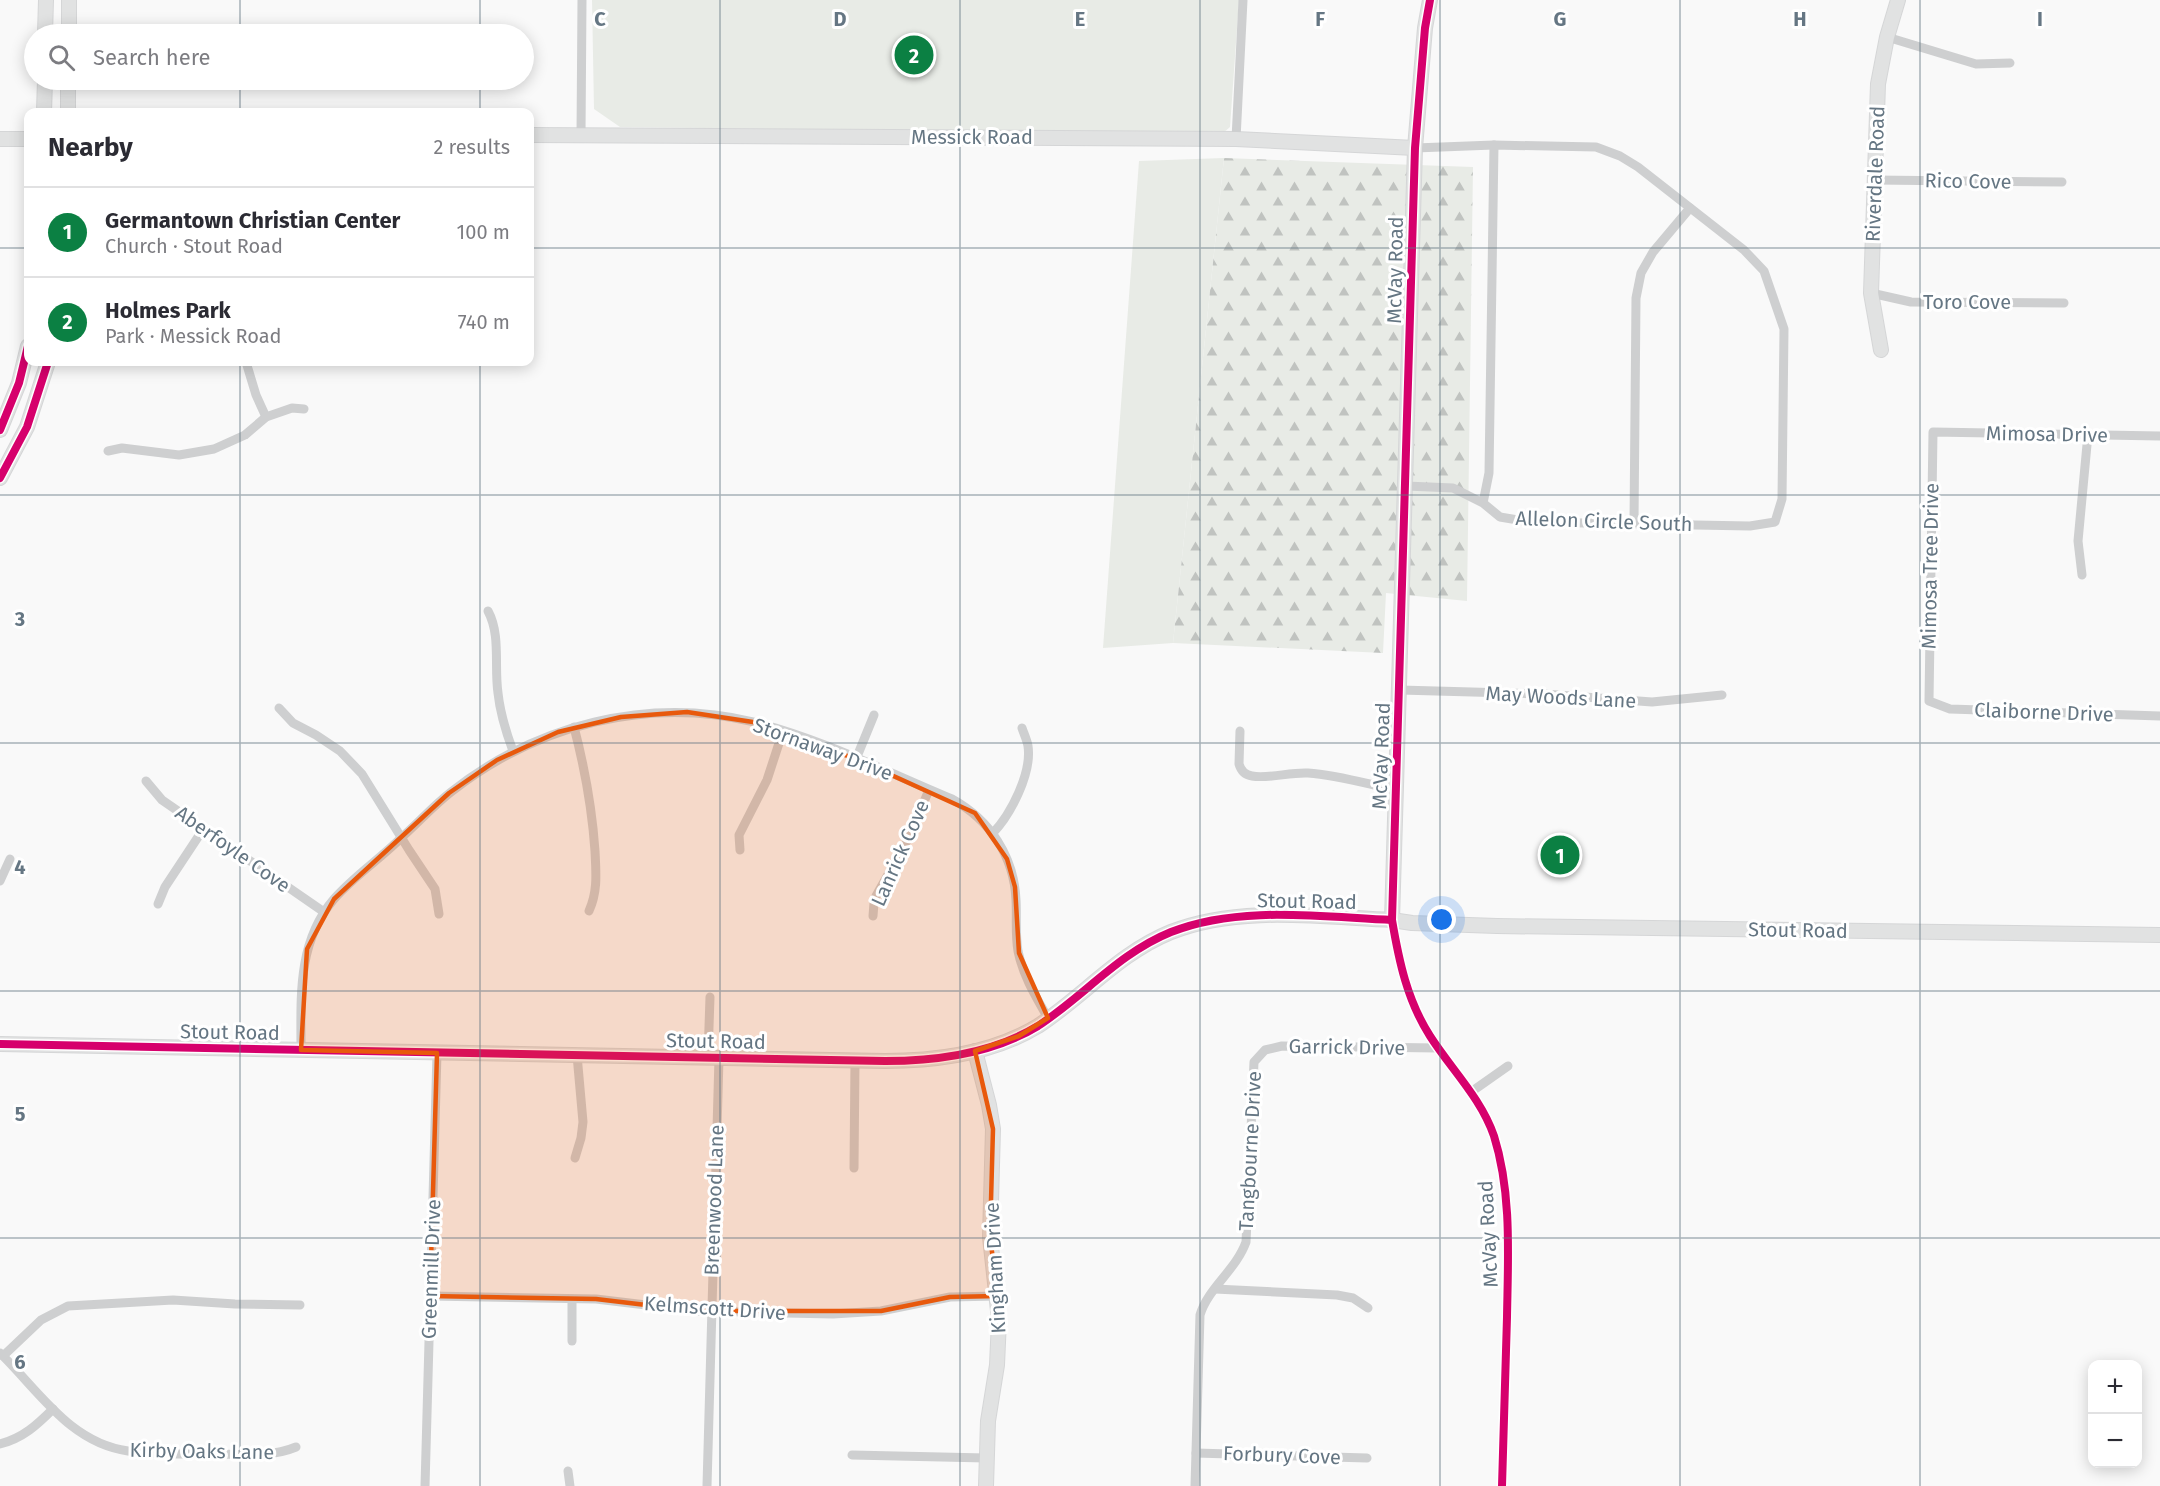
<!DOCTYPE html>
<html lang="en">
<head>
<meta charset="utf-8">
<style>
  body { margin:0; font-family:"Fira Sans",sans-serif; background:#f2f2f3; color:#2b2b33 }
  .controls { position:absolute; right:18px; bottom:18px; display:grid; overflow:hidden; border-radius:12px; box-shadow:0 3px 15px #0003 }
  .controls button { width:54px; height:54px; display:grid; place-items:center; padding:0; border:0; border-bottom:2px solid #e1e1e2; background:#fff; color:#2b2b33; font:30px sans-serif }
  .you { position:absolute; left:1442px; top:920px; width:21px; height:21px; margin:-15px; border:4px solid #fff; border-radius:50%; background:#1a73e8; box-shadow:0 0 0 9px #1a73e833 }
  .badge { display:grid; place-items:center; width:39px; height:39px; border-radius:50%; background:#0b8043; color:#fff; font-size:20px; font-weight:700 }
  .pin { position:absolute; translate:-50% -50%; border:3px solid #fff; box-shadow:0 2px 6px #0006 }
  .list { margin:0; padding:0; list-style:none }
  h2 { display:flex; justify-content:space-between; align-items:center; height:78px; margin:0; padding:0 24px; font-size:26px }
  h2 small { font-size:20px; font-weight:400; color:#7c7c81 }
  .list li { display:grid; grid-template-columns:39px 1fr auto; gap:18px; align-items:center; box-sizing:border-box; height:90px; padding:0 24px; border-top:2px solid #e1e1e2 }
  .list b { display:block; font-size:22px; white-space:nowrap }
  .list p { margin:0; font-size:20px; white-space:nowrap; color:#7c7c81 }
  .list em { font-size:20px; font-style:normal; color:#7c7c81 }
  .icon { flex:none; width:33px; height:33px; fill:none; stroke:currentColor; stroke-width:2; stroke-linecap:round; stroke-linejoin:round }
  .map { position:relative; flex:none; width:2160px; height:1486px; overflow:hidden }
  .search { position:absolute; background:#fff; box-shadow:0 3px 15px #0003; left:24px; top:24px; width:510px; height:66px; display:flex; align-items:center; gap:15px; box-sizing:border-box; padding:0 21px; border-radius:33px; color:#7c7c81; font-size:22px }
  .panel { position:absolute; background:#fff; box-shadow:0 3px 15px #0003; left:24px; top:108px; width:510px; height:258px; border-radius:12px }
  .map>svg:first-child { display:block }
</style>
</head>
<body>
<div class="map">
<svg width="2160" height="1486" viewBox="0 0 2160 1486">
  <defs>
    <pattern id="forest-firs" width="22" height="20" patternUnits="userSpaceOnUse" patternTransform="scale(1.5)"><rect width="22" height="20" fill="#e8ebe6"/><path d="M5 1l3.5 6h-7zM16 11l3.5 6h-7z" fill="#c0c3c0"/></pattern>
  </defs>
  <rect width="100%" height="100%" fill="#f9f9f9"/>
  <!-- grass -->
  <g fill="#e8ebe6">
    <polygon points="592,0 1239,0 1230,127 1222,134 620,127 594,109"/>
    <polygon points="1224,158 1173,643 1103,648 1139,161"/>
  </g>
  <!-- forest -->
  <polygon fill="url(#forest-firs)" points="1224,158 1473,167 1467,601 1386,593 1383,653 1173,643"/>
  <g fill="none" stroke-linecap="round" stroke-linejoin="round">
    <defs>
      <g id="secondary">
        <polyline points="45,34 46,0"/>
        <polyline points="69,34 69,0"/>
        <polyline points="44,112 45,80"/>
        <polyline points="68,112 68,80"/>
        <polyline points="530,135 1236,139 1415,148"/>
        <polyline points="0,139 28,139"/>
        <polyline points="1881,350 1871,293 1878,84 1887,37 1898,0"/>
        <polyline points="0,430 19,383 28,346"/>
        <polyline points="0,478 27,427 48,362"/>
        <polyline points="1392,920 1415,148 1425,28 1430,0"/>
        <path d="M 0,1044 L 885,1061 C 937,1061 992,1054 1038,1026 C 1084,996 1119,953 1171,932 C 1239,905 1321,917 1392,920 L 1412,923 L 1497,926 L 2160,935"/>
        <polyline points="975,1051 989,1105 993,1129 990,1237 999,1320 997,1365 988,1421 986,1486"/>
      </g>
    </defs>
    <!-- secondary casing -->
    <use href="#secondary" stroke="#d5d6d7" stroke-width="16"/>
    <!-- street -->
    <g stroke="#cecfd0" stroke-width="9">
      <polyline points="1887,37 1976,64 2010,63"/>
      <polyline points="581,135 582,0"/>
      <polyline points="1236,139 1243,0"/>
      <polyline points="1415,148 1494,145"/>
      <polyline points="1874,180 2062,182"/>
      <polyline points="1871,293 1911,302 2064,303"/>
      <polyline points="246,362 256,395 266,417"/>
      <polyline points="2160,436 1933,432 1929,701 1950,709 2160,716"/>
      <polyline points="108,451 122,448 179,455 214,449 245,435 266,417 292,408 304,409"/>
      <polyline points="1406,486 1453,488 1483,503 1500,517 1530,522 1750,526 1775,522 1782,499 1784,329 1764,271 1744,250 1638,167 1620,156 1596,147 1494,145 1489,473 1483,503"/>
      <polyline points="1634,523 1636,298 1641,273 1653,252 1690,208"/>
      <polyline points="2082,575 2078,541 2088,434"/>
      <path d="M 488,611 C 501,635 494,666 498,693 C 500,713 506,732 513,751"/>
      <polyline points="1400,690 1544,694 1652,702 1722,695"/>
      <polyline points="279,708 293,723 316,735 340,751 362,774 409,850 435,889 439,914"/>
      <path d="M 574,727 C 585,769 592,807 595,851 C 596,873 598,891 589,911"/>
      <path d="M 1240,731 L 1239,764 C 1241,771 1245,775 1252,776 C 1268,779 1290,772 1308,773 C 1338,775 1367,784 1396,790"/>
      <polyline points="856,759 874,715"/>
      <polyline points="146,781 162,800 324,912"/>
      <path d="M 993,833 C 1011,814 1032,773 1028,746 C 1027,740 1024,734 1022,728"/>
      <polyline points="740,850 739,835 767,780 783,731"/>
      <polyline points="0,881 10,859"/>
      <polyline points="158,904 165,887 204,828"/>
      <polyline points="873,916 874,903 876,896 908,839 929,790"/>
      <path d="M 1392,920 C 1399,961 1407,1000 1430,1036 C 1451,1069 1481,1098 1494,1136 C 1512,1193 1508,1257 1507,1317 C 1505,1373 1504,1430 1502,1486"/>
      <path d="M 301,1050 C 301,997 297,942 334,899 C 354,876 380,859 401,838 C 418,823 433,806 451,792 C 536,725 647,696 754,722 C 822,739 887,772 952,799 C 990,820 1014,856 1016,900 C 1017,917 1015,934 1018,951 C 1023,976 1036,997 1048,1018"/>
      <polyline points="708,1057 710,997"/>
      <polyline points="1471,1092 1508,1066"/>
      <polyline points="575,1158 581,1138 583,1122 577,1055"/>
      <polyline points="854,1168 855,1060"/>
      <polyline points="1215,1289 1337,1295 1353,1298 1368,1308"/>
      <polyline points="430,1296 596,1299 696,1311 833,1314 881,1311 950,1297 998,1296"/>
      <polyline points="572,1341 572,1299"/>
      <path d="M 0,1353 C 39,1391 70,1443 128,1451 C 155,1455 183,1454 210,1454 C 239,1454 270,1458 296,1447"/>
      <polyline points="3,1356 41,1320 68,1306 173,1300 235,1304 300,1305"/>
      <path d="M 0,1444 C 23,1438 37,1425 53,1409"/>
      <polyline points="1196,1453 1367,1458"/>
      <polyline points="852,1455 986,1458"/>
      <polyline points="568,1471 570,1486"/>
      <polyline points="425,1486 437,1053"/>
      <polyline points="707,1486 719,1058"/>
      <path d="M 1195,1486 L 1200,1315 C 1208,1288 1236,1270 1246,1242 L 1254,1062 L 1265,1050 L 1282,1046 L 1438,1048"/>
    </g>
    <!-- secondary -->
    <use href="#secondary" stroke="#e1e2e2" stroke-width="14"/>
    <defs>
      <g id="cycleway">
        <path d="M 1430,0 L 1425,28 L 1415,148 L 1392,920 C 1399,961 1407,1000 1430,1036 C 1451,1069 1481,1098 1494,1136 C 1512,1193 1508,1257 1507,1317 C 1505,1373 1504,1430 1502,1486"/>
        <polyline points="0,430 19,383 28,346"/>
        <polyline points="0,478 27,427 48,362"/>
        <path d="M 0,1044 L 885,1061 C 937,1061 992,1054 1038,1026 C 1084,996 1119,953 1171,932 C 1239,905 1321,917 1392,920"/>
      </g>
    </defs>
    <!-- cycleway casing -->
    <use href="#cycleway" stroke="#fff" stroke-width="11"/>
    <!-- cycleway -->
    <use href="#cycleway" stroke="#d6006c" stroke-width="8"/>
  </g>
  <!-- marked area -->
  <path fill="#e8590c" fill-opacity="0.2" stroke="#e8590c" stroke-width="4.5" stroke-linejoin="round" d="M 687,712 L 753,722 L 856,759 L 975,813 L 1007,859 L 1015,887 L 1019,953 L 1048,1018 L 1019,1036 L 975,1051 L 993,1129 L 990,1237 L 998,1296 L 950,1297 L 881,1311 L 696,1311 L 596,1299 L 430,1296 L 437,1053 L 301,1050 L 307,949 L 334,899 L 449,793 L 497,760 L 558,732 L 621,717 Z"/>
  <!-- grid -->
  <path fill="none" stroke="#657683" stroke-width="1.5" stroke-opacity="0.55" d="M 240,0 L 240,34M 480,0 L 480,34M 720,0 L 720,1486M 960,0 L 960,1486M 1200,0 L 1200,1486M 1440,0 L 1440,1486M 1680,0 L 1680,1486M 1920,0 L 1920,1486M 240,80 L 240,112M 480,80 L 480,112M 0,248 L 28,248M 530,248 L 2160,248M 240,362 L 240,1486M 480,362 L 480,1486M 0,495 L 2160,495M 0,743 L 2160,743M 0,991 L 2160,991M 0,1238 L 2160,1238"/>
  <g text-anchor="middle" stroke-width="6" stroke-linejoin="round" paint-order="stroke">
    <!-- street labels -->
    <g font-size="20" fill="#657683" stroke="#fff">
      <text x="972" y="144">Messick Road</text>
      <text transform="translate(1875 174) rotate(-88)" y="7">Riverdale Road</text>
      <text transform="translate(1968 181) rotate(1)" y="7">Rico Cove</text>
      <text transform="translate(1395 270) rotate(-89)" y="7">McVay Road</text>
      <text x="1967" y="309">Toro Cove</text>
      <text transform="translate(2047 434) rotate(1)" y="7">Mimosa Drive</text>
      <text transform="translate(1604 521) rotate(2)" y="7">Allelon Circle South</text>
      <text transform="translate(1930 566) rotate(-89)" y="7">Mimosa Tree Drive</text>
      <text transform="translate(1561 697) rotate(3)" y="7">May Woods Lane</text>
      <text transform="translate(2044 712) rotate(2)" y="7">Claiborne Drive</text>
      <text transform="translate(823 749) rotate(20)" y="7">Stornaway Drive</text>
      <text transform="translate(1381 756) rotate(-88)" y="7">McVay Road</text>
      <text transform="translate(233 849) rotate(35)" y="7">Aberfoyle Cove</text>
      <text transform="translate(900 853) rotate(-66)" y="7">Lanrick Cove</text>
      <text transform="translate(1307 901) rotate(1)" y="7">Stout Road</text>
      <text transform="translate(1798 930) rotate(1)" y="7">Stout Road</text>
      <text transform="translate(230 1032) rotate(1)" y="7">Stout Road</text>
      <text transform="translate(716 1041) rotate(1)" y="7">Stout Road</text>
      <text transform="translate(1347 1047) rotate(1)" y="7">Garrick Drive</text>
      <text transform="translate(1250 1151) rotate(-87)" y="7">Tangbourne Drive</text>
      <text transform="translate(714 1200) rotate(-88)" y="7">Breenwood Lane</text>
      <text transform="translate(1488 1234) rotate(-93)" y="7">McVay Road</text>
      <text transform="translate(995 1268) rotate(-93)" y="7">Kingham Drive</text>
      <text transform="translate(431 1269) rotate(-88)" y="7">Greenmill Drive</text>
      <text transform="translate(715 1308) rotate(4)" y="7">Kelmscott Drive</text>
      <text transform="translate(202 1451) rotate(1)" y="7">Kirby Oaks Lane</text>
      <text transform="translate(1282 1455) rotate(2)" y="7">Forbury Cove</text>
    </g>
  </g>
  <g font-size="20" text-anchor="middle" font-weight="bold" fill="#657683" stroke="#fff" stroke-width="6" stroke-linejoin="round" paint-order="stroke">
    <text x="600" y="26">C</text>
    <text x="840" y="26">D</text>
    <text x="1080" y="26">E</text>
    <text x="1320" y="26">F</text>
    <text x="1560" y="26">G</text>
    <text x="1800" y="26">H</text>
    <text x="2040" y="26">I</text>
    <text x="20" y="626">3</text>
    <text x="20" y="874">4</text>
    <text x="20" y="1121">5</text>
    <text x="20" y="1369">6</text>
  </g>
</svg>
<div class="controls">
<button>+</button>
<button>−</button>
</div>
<div class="you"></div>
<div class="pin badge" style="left:1560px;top:855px">1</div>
<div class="pin badge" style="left:914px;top:55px">2</div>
<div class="search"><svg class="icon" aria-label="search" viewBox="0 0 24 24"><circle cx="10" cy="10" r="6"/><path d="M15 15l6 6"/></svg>Search here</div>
<section class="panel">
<h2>Nearby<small>2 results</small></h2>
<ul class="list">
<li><span class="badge">1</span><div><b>Germantown Christian Center</b><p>Church · Stout Road</p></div><em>100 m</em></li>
<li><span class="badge">2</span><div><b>Holmes Park</b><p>Park · Messick Road</p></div><em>740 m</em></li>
</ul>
</section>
</div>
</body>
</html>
